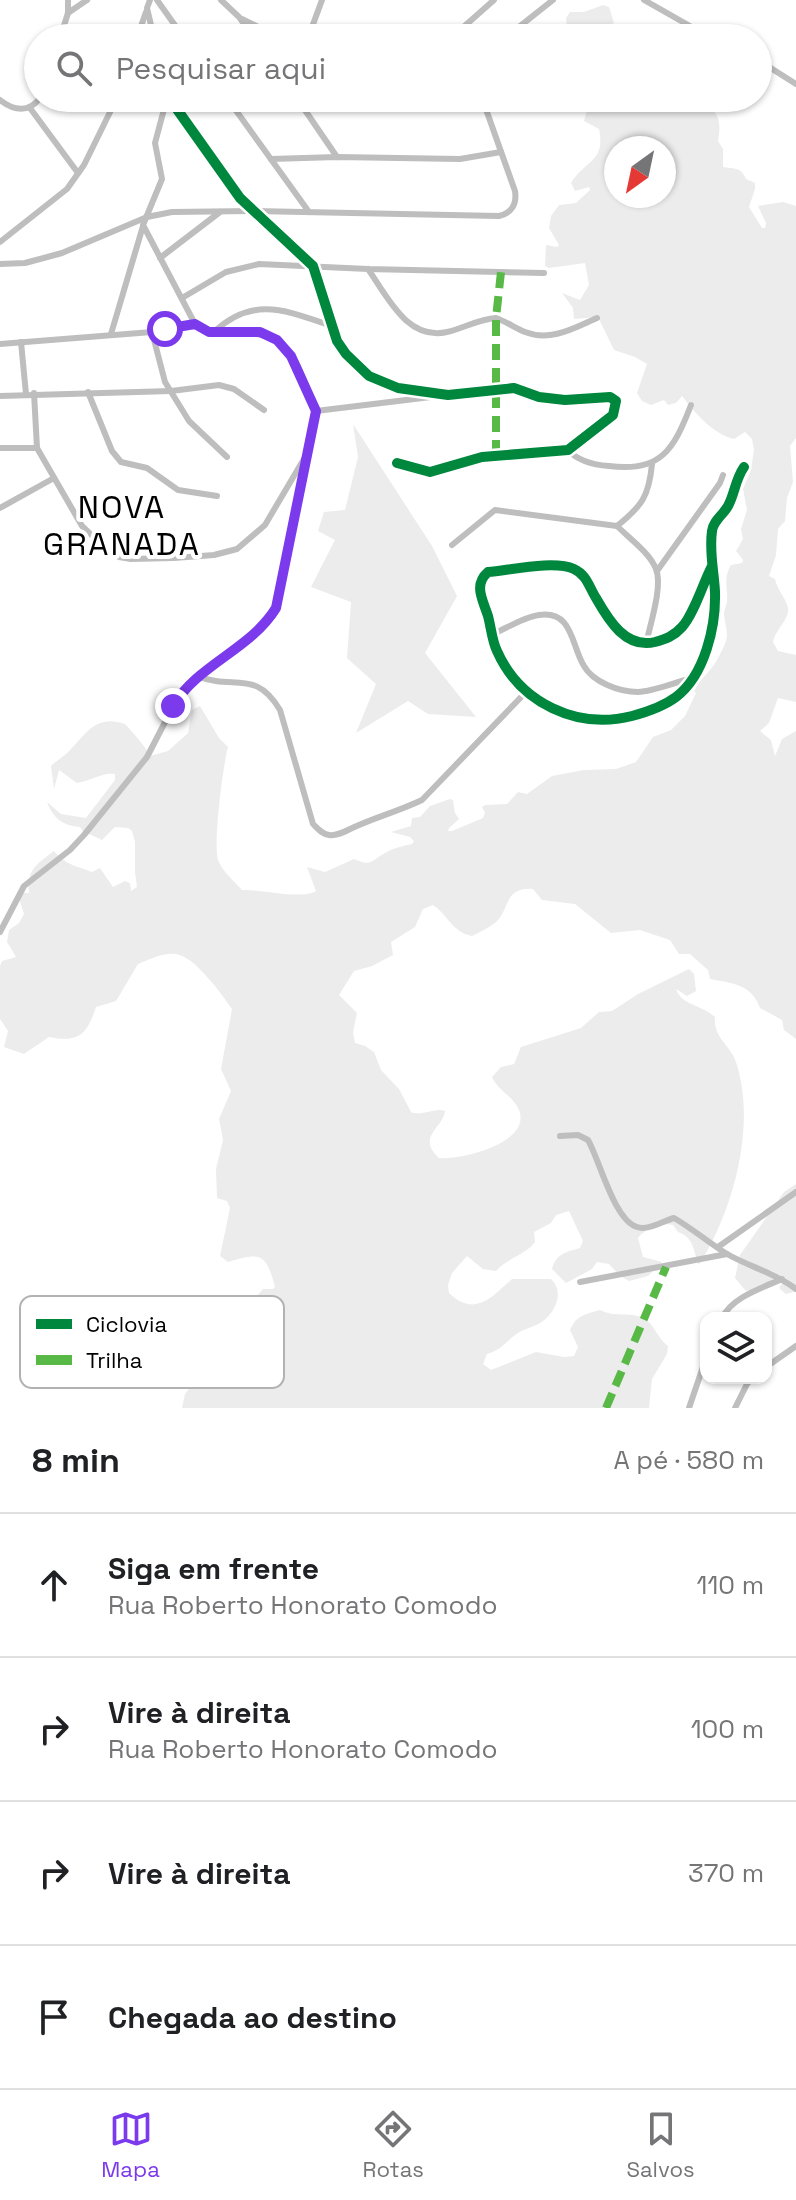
<!DOCTYPE html>
<html lang="pt">
<head>
<meta charset="utf-8">
<style>
  body { margin:0; font-family:"Space Grotesk",sans-serif; background:#f6f6f6; color:#202124 }
  .controls { position:absolute; right:24px; bottom:24px; display:grid; overflow:hidden; border-radius:16px; box-shadow:0 2px 6px #0004 }
  .controls button { width:72px; height:72px; display:grid; place-items:center; padding:0; border:0; border-bottom:2px solid #e0e0e0; background:#fff; color:#202124; font:40px sans-serif }
  .compass { position:absolute; left:604px; top:136px; width:72px; height:72px; border-radius:50%; background:#fff; box-shadow:0 2px 6px #0004; rotate:213deg }
  .stop { position:absolute; width:24px; height:24px; margin:-18px; border:6px solid #7c3aed; border-radius:50%; background:#fff }
  .stop.end { background:#7c3aed; border-color:#fff; box-shadow:0 2px 8px #0008 }
  .list { margin:0; padding:0; list-style:none }
  h2 { display:flex; justify-content:space-between; align-items:center; height:104px; margin:0; padding:0 32px; font-size:34px }
  h2 small { font-size:26px; font-weight:400; color:#757577 }
  .list li { display:grid; grid-template-columns:52px 1fr auto; gap:24px; align-items:center; box-sizing:border-box; height:144px; padding:0 32px; border-top:2px solid #e0e0e0 }
  .list b { display:block; font-size:30px; white-space:nowrap }
  .list p { margin:0; font-size:26px; white-space:nowrap; color:#757577 }
  .list em { font-size:26px; font-style:normal; color:#757577 }
  .icon { flex:none; width:44px; height:44px; fill:none; stroke:currentColor; stroke-width:2; stroke-linecap:round; stroke-linejoin:round }
  .map { position:relative; flex:none; width:796px; height:1408px; overflow:hidden }
  .search { position:absolute; background:#fff; box-shadow:0 2px 6px #0004; left:24px; right:24px; top:24px; height:88px; display:flex; align-items:center; gap:20px; box-sizing:border-box; padding:0 28px; border-radius:44px; color:#757577; font-size:30px }
  .sheet { height:680px; background:#fff }
  nav { display:flex; justify-content:space-around; align-items:center; box-sizing:border-box; height:112px; border-top:2px solid #e0e0e0; background:#fff; font-size:22px; color:#757577 }
  nav a { display:grid; justify-items:center; gap:4px }
  nav .on { color:#7c3aed }
  .map>svg:first-child { display:block }
</style>
</head>
<body>
<div class="map">
<svg width="796" height="1408" viewBox="0 0 796 1408">
  <rect width="100%" height="100%" fill="#fff"/>
  <!-- green -->
  <g fill="#ececec" fill-rule="evenodd">
    <polygon points="603,5 609,7 614,23 607,26 602,38 565,38 568,36 566,18 570,12 584,12"/>
    <path d="M 566,98 L 691,98 C 715,108 723,114 718,141 L 723,149 L 723,167 C 732,169 741,166 746,179 L 755,183 L 755,189 L 749,207 L 762,228 L 765,228 L 766,223 L 758,206 L 783,202 L 796,206 L 796,438 L 790,446 L 793,482 L 787,498 L 785,521 L 778,529 L 776,555 L 769,576 L 775,579 C 777,590 786,598 788,608 C 790,619 775,630 773,642 L 778,651 L 796,655 L 796,702 L 778,698 L 769,723 L 760,731 L 771,740 L 775,756 L 782,739 L 796,731 L 796,1039 L 784,1030 L 782,1020 L 760,1008 C 752,984 731,983 710,979 L 708,970 L 690,954 L 679,954 L 670,940 L 640,930 L 611,933 L 575,904 L 542,900 L 533,889 C 504,887 510,909 496,922 C 489,928 480,932 472,936 C 452,932 448,915 433,905 L 423,909 L 415,927 L 391,942 L 393,955 L 372,966 L 354,971 L 339,995 L 357,1013 L 353,1032 L 355,1043 L 365,1046 L 374,1052 L 381,1070 L 399,1089 L 411,1112 C 423,1117 434,1107 445,1111 C 443,1128 416,1137 439,1158 C 461,1160 532,1143 519,1110 C 513,1096 498,1091 492,1077 L 501,1067 L 514,1064 L 521,1047 L 581,1028 L 599,1012 L 612,1011 L 638,994 L 689,969 L 694,974 L 696,991 L 687,996 L 676,989 C 681,1005 702,1005 715,1017 C 713,1039 732,1045 737,1065 C 756,1128 733,1211 699,1265 C 693,1252 695,1238 678,1232 L 673,1225 C 662,1222 645,1228 638,1238 L 643,1257 L 662,1262 L 648,1276 L 629,1281 L 619,1275 L 609,1264 L 597,1262 L 592,1269 L 566,1283 L 552,1269 C 556,1254 566,1252 580,1248 L 583,1241 L 569,1211 L 556,1215 L 551,1223 L 534,1232 L 535,1242 C 524,1256 509,1257 496,1271 L 483,1269 L 467,1256 L 452,1273 L 448,1285 L 449,1293 C 475,1318 492,1297 512,1279 L 551,1279 C 566,1293 554,1317 536,1325 C 530,1328 524,1329 518,1333 C 506,1341 502,1350 487,1354 L 483,1364 L 491,1370 L 536,1352 L 564,1357 L 574,1356 L 578,1347 L 570,1330 C 576,1315 586,1314 600,1310 C 615,1318 628,1311 643,1318 C 654,1323 657,1338 668,1346 L 667,1354 L 652,1379 L 649,1408 L 182,1408 L 185,1394 L 195,1381 L 204,1385 C 210,1377 226,1366 236,1363 C 253,1359 267,1364 275,1345 L 274,1342 L 256,1347 L 249,1345 L 275,1321 L 272,1310 L 256,1297 L 263,1289 L 273,1289 L 275,1287 C 266,1253 261,1252 228,1262 L 220,1256 L 230,1208 L 227,1201 L 217,1198 L 216,1169 L 223,1140 L 219,1119 L 231,1091 L 221,1069 L 232,1009 C 221,993 195,957 176,954 C 165,952 149,959 138,964 L 116,1001 L 96,1007 C 87,1035 78,1043 49,1037 L 24,1054 L 4,1047 L 8,1031 L 0,1019 L 0,966 L 2,961 L 16,957 L 7,942 L 9,930 L 19,923 L 24,914 L 17,892 L 29,893 C 26,870 37,864 54,851 C 65,865 77,866 92,872 L 100,868 L 113,887 L 125,881 L 130,883 L 131,891 L 137,887 L 135,872 L 135,842 L 132,831 L 128,828 L 115,827 L 102,840 L 83,831 L 80,827 C 63,826 53,818 47,802 L 61,814 L 86,818 L 115,780 L 115,774 C 102,772 91,781 77,783 L 59,770 L 54,789 L 51,766 C 57,760 65,756 71,749 C 87,732 97,714 125,724 C 134,734 143,743 150,756 L 168,751 L 188,733 L 192,710 L 200,706 L 219,738 L 228,747 C 223,765 213,844 218,860 C 222,871 234,881 242,890 C 261,889 303,900 316,891 L 307,867 L 325,872 L 354,859 C 372,867 370,861 385,853 C 393,848 403,846 412,844 L 414,841 L 410,837 L 391,832 L 411,826 L 412,818 L 420,817 L 430,806 L 450,799 L 453,800 L 455,813 L 459,819 L 449,828 L 448,831 L 452,831 L 483,818 L 485,813 L 482,807 L 485,805 L 507,804 L 518,792 L 527,794 L 552,776 L 584,770 L 616,769 L 636,762 L 653,737 L 671,730 L 685,716 L 696,693 L 694,692 C 698,681 706,676 713,666 C 716,663 722,650 724,646 C 730,634 725,626 724,615 C 724,610 726,606 727,602 C 728,588 723,578 731,565 L 742,563 L 743,560 L 736,551 L 743,539 L 741,529 L 747,510 L 743,489 L 751,470 L 754,449 L 752,439 L 745,432 L 734,439 C 713,434 695,413 682,396 L 676,403 L 668,405 L 664,400 L 651,405 L 642,401 L 637,393 L 647,364 L 635,357 L 614,350 L 598,317 L 574,319 L 573,308 L 562,293 L 580,300 L 589,285 L 585,263 L 549,268 L 545,266 L 546,245 L 557,247 L 559,245 L 549,228 L 551,216 L 559,205 L 576,203 L 590,190 L 589,187 L 575,191 L 571,183 C 585,160 606,162 599,129 L 584,121 L 588,106 L 580,101 ZM 616,148 L 664,148 L 664,196 L 616,196 Z"/>
    <polygon points="353,424 432,546 457,596 425,653 476,717 428,714 408,701 356,733 376,684 347,658 351,602 311,587 335,540 318,531 324,512 345,510 358,457"/>
    <polygon points="796,1184 796,1289 794,1292 786,1294 779,1288 785,1280 777,1277 761,1288 746,1291 735,1278 740,1255 784,1192"/>
  </g>
  <g fill="none" stroke-linecap="round" stroke-linejoin="round">
    <!-- minor -->
    <g stroke="#bebebe" stroke-width="6">
      <polyline points="150,0 147,8 154,38"/>
      <polyline points="157,0 184,38"/>
      <polyline points="221,0 239,17 254,38"/>
      <polyline points="644,0 711,38"/>
      <polyline points="68,13 87,0"/>
      <polyline points="242,19 281,38"/>
      <polyline points="60,38 68,13 68,0"/>
      <polyline points="137,38 146,12"/>
      <polyline points="308,38 322,0"/>
      <polyline points="451,38 494,0"/>
      <polyline points="505,38 553,0"/>
      <polyline points="758,60 796,84"/>
      <path d="M 167,98 L 155,143 L 162,179 L 143,225 L 195,324 C 206,333 217,332 231,332 C 294,331 295,360 316,411"/>
      <polyline points="169,98 240,198 313,266 337,341 346,354 369,376 398,388 448,395 514,388 539,397 565,400 610,397 616,401 613,415 568,450 482,457 430,472 397,463"/>
      <polyline points="227,98 309,212"/>
      <path d="M 0,100 C 14,111 29,113 40,98"/>
      <polyline points="298,100 337,157"/>
      <polyline points="30,108 78,173"/>
      <polyline points="271,159 337,157 460,159 501,152"/>
      <polyline points="0,242 67,189 84,165 117,98"/>
      <polyline points="160,258 220,212"/>
      <path d="M 0,264 L 25,263 L 62,253 L 147,217 L 172,212 L 251,211 L 499,216 C 512,213 517,204 515,191 L 482,98 L 298,100"/>
      <path d="M 368,269 C 387,296 407,341 447,332 C 464,328 479,319 496,318 C 507,322 515,328 525,332 C 551,342 574,328 597,318"/>
      <polyline points="182,298 226,272 259,264 368,269 544,273"/>
      <polyline points="165,329 195,324"/>
      <path d="M 214,332 C 253,295 287,311 332,326"/>
      <polyline points="111,334 143,226"/>
      <polyline points="21,342 26,394"/>
      <polyline points="0,344 152,332 165,382 189,421 227,457"/>
      <polyline points="88,392 112,451 121,462 147,468 178,490 217,496"/>
      <polyline points="34,393 37,448 82,526 104,547 119,557 131,559 174,558 214,555 237,549 265,525 308,452"/>
      <polyline points="0,396 171,391 219,385 234,389 264,410"/>
      <polyline points="316,411 439,396"/>
      <polyline points="0,448 37,448"/>
      <path d="M 568,450 C 579,462 594,465 609,466 C 661,473 674,449 691,405"/>
      <polyline points="0,508 54,478"/>
      <path d="M 617,526 C 629,538 650,553 656,569 C 663,586 650,625 646,644"/>
      <path d="M 452,545 L 495,510 L 617,526 C 642,506 649,496 652,464"/>
      <path d="M 712,566 C 703,583 694,614 682,627 C 674,636 666,639 655,642 C 626,649 609,621 596,598 C 589,587 587,575 574,569 C 554,560 511,570 488,572 C 473,585 483,600 488,616 C 491,627 492,641 497,651 C 520,703 577,730 632,716 C 647,712 664,706 676,697 C 705,675 716,626 715,592 C 714,571 709,552 712,531 C 713,521 723,515 728,506 C 735,493 735,480 744,467"/>
      <polyline points="657,571 720,483 723,475"/>
      <path d="M 493,634 C 507,628 524,617 539,615 C 573,610 571,645 584,666 C 593,682 619,692 638,692 C 655,691 675,682 693,678"/>
      <polyline points="197,676 257,631 276,608 316,411"/>
      <path d="M 0,932 L 24,886 L 70,850 L 84,835 L 147,757 L 178,697 L 197,676 C 234,691 255,668 280,710 L 313,824 C 318,829 322,834 329,835 C 336,836 342,833 348,830 C 372,818 397,812 422,800 L 525,693"/>
      <path d="M 560,1136 L 578,1135 L 588,1140 C 600,1161 614,1220 637,1227 C 648,1231 663,1221 674,1218 C 693,1229 709,1243 727,1254 C 750,1267 775,1273 796,1289"/>
      <polyline points="718,1247 796,1192"/>
      <polyline points="580,1282 727,1254"/>
      <path d="M 722,1318 C 732,1297 762,1288 782,1279"/>
      <polyline points="766,1367 796,1346"/>
      <polyline points="689,1408 706,1358"/>
      <polyline points="735,1408 747,1384 753,1378"/>
    </g>
    <!-- quiet -->
    <g stroke="#58b947" stroke-width="8" stroke-dasharray="16 8" stroke-linecap="butt">
      <polyline points="496,456 496,318 501,272"/>
      <polyline points="606,1408 666,1267"/>
    </g>
    <defs>
      <g id="cycleway">
        <polyline points="169,98 240,198 313,266 337,341 346,354 369,376 398,388 448,395 514,388 539,397 565,400 610,397 616,401 613,415 568,450 482,457 430,472 397,463"/>
        <path d="M 712,566 C 703,583 694,614 682,627 C 674,636 666,639 655,642 C 626,649 609,621 596,598 C 589,587 587,575 574,569 C 554,560 511,570 488,572 C 473,585 483,600 488,616 C 491,627 492,641 497,651 C 520,703 577,730 632,716 C 647,712 664,706 676,697 C 705,675 716,626 715,592 C 714,571 709,552 712,531 C 713,521 723,515 728,506 C 735,493 735,480 744,467"/>
      </g>
    </defs>
    <!-- cycleway casing -->
    <use href="#cycleway" stroke="#fff" stroke-width="15"/>
    <!-- cycleway -->
    <use href="#cycleway" stroke="#00873e" stroke-width="10"/>
  </g>
  <g fill="none" stroke-linecap="round" stroke-linejoin="round">
    <!-- route -->
    <path stroke="#7c3aed" stroke-width="10" d="M 165,329 L 195,324 L 209,332 L 260,332 L 277,340 L 291,356 L 316,411 L 276,608 C 250,650 198,664 173,706"/>
  </g>
  <g text-anchor="middle" stroke-width="8" stroke-linejoin="round" paint-order="stroke">
    <!-- neighbourhood labels -->
    <g font-size="32" letter-spacing="2" fill="#000" stroke="#fff">
      <text x="122" y="518">NOVA<tspan x="122" dy="37">GRANADA</tspan></text>
    </g>
  </g>
  <!-- legend -->
  <rect x="20" y="1296" width="264" height="92" rx="12" fill="#fff" stroke="#b2b2b2" stroke-width="2"/>
  <rect x="36" y="1319" width="36" height="10" fill="#00873e"/>
  <rect x="36" y="1355" width="36" height="10" fill="#58b947"/>
  <g font-size="22" fill="#000">
    <text x="86" y="1332">Ciclovia</text>
    <text x="86" y="1368">Trilha</text>
  </g>
</svg>
<div class="controls">
<button><svg class="icon" aria-label="layers" viewBox="0 0 24 24"><path d="M12 4l9 5-9 5-9-5zM3 14l9 5 9-5"/></svg></button>
</div>
<svg class="compass" viewBox="-18 -18 36 36"><path d="M0-13l5 13h-10z" fill="#e53935"/><path d="M0 13l5-13h-10z" fill="#757577"/></svg>
<div class="stop" style="left:165px;top:329px"></div>
<div class="stop end" style="left:173px;top:706px"></div>
<div class="search"><svg class="icon" aria-label="search" viewBox="0 0 24 24"><circle cx="10" cy="10" r="6"/><path d="M15 15l6 6"/></svg>Pesquisar aqui</div>
</div>
<section class="sheet">
<h2>8 min<small>A pé · 580 m</small></h2>
<ul class="list">
<li><svg class="icon" aria-label="ahead" viewBox="0 0 24 24"><path d="M12 20V5M6 11l6-6 6 6"/></svg><div><b>Siga em frente</b><p>Rua Roberto Honorato Comodo</p></div><em>110 m</em></li>
<li><svg class="icon" aria-label="right" viewBox="0 0 24 24"><path d="M7 20v-9h11M14 6l5 5-5 5"/></svg><div><b>Vire à direita</b><p>Rua Roberto Honorato Comodo</p></div><em>100 m</em></li>
<li><svg class="icon" aria-label="right" viewBox="0 0 24 24"><path d="M7 20v-9h11M14 6l5 5-5 5"/></svg><div><b>Vire à direita</b></div><em>370 m</em></li>
<li><svg class="icon" aria-label="arrive" viewBox="0 0 24 24"><path d="M6 21V4h12l-3 4 3 4H6"/></svg><div><b>Chegada ao destino</b></div></li>
</ul>
</section>
<nav>
<a class="on"><svg class="icon" aria-label="map" viewBox="0 0 24 24"><path d="M3 6l6-2 6 2 6-2v14l-6 2-6-2-6 2zM9 4v14M15 6v14"/></svg>Mapa</a>
<a><svg class="icon" aria-label="directions" viewBox="0 0 24 24"><path d="M12 3l9 9-9 9-9-9zM9 14v-3h6M13 9l2 2-2 2"/></svg>Rotas</a>
<a><svg class="icon" aria-label="saved" viewBox="0 0 24 24"><path d="M7 4h10v16l-5-4-5 4z"/></svg>Salvos</a>
</nav>
</body>
</html>
